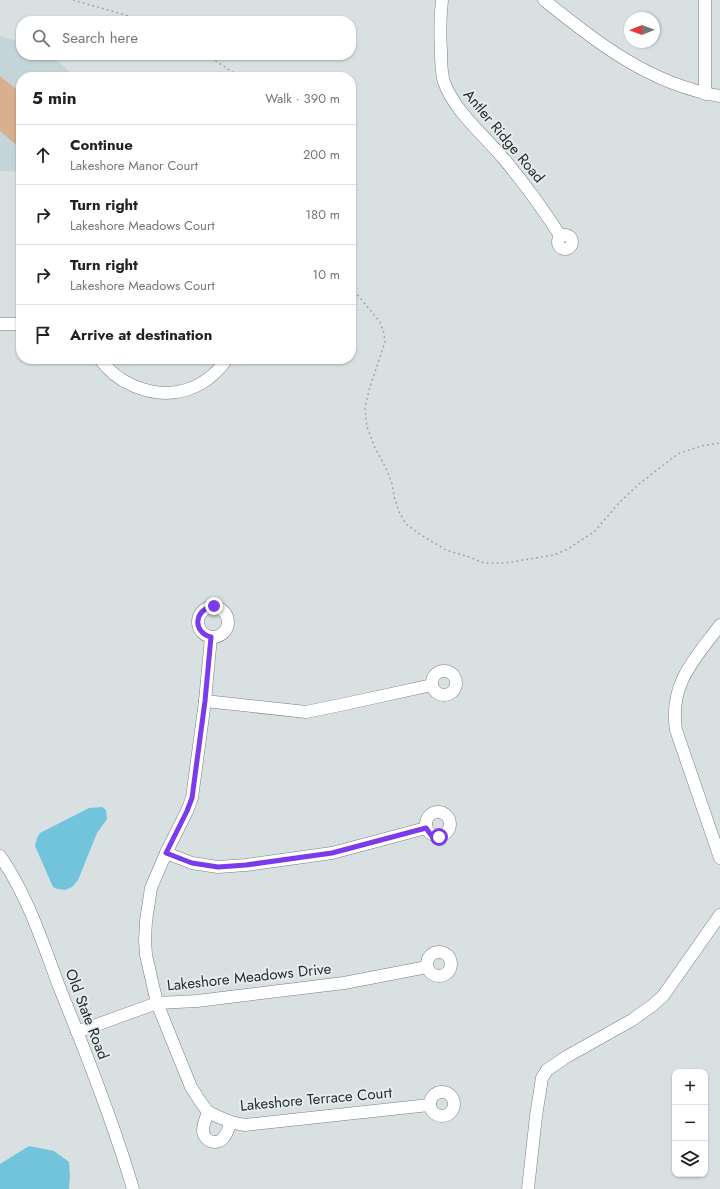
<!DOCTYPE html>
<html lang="en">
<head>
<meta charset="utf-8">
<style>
  body { margin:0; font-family:Jost,sans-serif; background:#f6f6f6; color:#222 }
  .controls { position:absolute; right:12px; bottom:12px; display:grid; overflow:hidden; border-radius:8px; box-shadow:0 1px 3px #0004 }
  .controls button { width:36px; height:36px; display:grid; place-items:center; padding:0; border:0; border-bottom:1px solid #e0e0e0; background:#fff; color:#222; font:20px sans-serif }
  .compass { position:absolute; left:624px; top:12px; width:36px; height:36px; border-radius:50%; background:#fff; box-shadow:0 1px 3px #0004; rotate:269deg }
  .stop { position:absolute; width:12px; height:12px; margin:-9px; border:3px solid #7c3aed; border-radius:50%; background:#fff }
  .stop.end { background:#7c3aed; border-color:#fff; box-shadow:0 1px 4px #0008 }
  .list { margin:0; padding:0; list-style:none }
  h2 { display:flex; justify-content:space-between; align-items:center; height:52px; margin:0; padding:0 16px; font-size:17px }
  h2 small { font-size:13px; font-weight:400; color:#767676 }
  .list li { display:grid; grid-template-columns:26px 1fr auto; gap:12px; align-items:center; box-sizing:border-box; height:60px; padding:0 16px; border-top:1px solid #e0e0e0 }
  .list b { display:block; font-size:15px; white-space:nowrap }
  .list p { margin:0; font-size:13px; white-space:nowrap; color:#767676 }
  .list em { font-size:13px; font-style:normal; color:#767676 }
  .icon { flex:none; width:22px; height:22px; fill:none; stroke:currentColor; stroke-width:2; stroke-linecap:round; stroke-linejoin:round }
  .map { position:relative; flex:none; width:720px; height:1189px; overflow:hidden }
  .search { position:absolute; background:#fff; box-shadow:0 1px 3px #0004; left:16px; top:16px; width:340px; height:44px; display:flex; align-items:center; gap:10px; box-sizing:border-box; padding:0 14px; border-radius:16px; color:#767676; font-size:15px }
  .panel { position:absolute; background:#fff; box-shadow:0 1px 3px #0004; left:16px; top:72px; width:340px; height:292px; border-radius:16px }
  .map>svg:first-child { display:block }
</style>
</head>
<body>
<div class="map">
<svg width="720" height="1189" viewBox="0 0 720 1189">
  <rect width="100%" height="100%" fill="#d8e0e2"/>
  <!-- built -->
  <polygon fill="#c4d5da" points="0,36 21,42 21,55 51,55 75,77 21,77 21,172 0,171"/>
  <!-- green -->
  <polygon fill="#d8b08f" points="0,76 21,93 21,149 0,131"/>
  <!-- water -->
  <g fill="#72c3dc">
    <polygon points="102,807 106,810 107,819 97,833 78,880 72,887 65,890 58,889 53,887 35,846 37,838 40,833 89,808"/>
    <polygon points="29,1146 54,1151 69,1162 70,1177 69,1189 0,1189 0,1164"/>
  </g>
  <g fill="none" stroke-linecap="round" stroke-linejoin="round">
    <defs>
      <g id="minor">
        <path d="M 442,0 C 440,17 440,34 441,52 C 441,61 441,72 444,82 C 455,112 483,134 503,158 C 524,183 543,209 561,237"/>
        <path d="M 544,0 C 598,43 649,84 720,96"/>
        <polyline points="705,0 705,94"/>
        <circle cx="565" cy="242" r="7"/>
        <polyline points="0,324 21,324"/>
        <path d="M 100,359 C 109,372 120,380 134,386 C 170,401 204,391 227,359"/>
        <circle cx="213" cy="622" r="15"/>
        <path d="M 720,625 C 694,660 669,684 676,730 L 720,858"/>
        <polyline points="211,637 205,701 192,798 187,811 166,853 151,888 146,921 145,940 146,955 157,1003 191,1087 200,1101 208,1112 221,1118 234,1123 245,1125 429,1105"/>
        <circle cx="444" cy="683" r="12"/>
        <polyline points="205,701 306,712 345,704 432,685"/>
        <circle cx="438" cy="824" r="12"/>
        <polyline points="166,853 192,863 218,867 246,865 332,853 426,828"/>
        <path d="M 0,856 C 28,896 43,944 60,989 C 87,1055 113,1121 133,1189"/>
        <circle cx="439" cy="964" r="12"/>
        <polyline points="77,1032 157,1003 197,1001 344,983 427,967"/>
        <circle cx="442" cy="1104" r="12"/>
        <path d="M 208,1112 C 206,1118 203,1124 203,1131 C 204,1142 218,1146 224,1137 C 228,1133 229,1126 230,1122"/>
        <polyline points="528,1189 536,1116 542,1078 547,1070 566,1057 632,1020 653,1005 663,996 720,915"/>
      </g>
    </defs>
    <!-- minor casing -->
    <use href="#minor" stroke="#787f81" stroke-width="13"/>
    <!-- path -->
    <g stroke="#a2a8aa" stroke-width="1.5" stroke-dasharray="2 3" stroke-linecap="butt">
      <polyline points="73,0 129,16 139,21"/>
      <polyline points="207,55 240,77"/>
      <polyline points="351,287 380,322 384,333 385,342 369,390 365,408 367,427 375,448 387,470 392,484 394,496 399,512 406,524 421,535 446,550 469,557 484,563 505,563 554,555 568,549 595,531 619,503 639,484 671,459 680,453 701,446 720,443"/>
    </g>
    <!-- minor -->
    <use href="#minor" stroke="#fff" stroke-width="12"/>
  </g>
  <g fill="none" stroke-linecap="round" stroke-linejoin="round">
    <!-- route -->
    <path stroke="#7c3aed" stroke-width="5" d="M 214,606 C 194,609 192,632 211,637 L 205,701 L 192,798 L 187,811 L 166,853 L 192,863 L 218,867 L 246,865 L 332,853 L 426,828 L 431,835 L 439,837"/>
  </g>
  <g text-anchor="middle" stroke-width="4" stroke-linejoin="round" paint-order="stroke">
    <!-- street labels -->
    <g font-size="15" fill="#292c2d" stroke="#e5edef">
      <text transform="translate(504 136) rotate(50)" y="5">Antler Ridge Road</text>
      <text transform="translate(249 977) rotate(-6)" y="5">Lakeshore Meadows Drive</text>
      <text transform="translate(87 1014) rotate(69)" y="5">Old State Road</text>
      <text transform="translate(316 1099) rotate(-5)" y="5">Lakeshore Terrace Court</text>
    </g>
  </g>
</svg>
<div class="controls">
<button>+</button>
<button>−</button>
<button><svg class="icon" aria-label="layers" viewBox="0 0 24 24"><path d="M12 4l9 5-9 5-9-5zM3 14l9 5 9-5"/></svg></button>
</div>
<svg class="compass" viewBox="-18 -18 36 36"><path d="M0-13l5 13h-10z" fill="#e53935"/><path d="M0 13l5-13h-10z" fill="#767676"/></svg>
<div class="stop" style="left:439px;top:837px"></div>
<div class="stop end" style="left:214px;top:606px"></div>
<div class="search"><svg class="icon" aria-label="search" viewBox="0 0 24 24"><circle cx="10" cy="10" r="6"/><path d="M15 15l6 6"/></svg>Search here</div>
<section class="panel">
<h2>5 min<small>Walk · 390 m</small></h2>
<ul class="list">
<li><svg class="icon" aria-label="ahead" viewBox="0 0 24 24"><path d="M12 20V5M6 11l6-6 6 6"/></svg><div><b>Continue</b><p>Lakeshore Manor Court</p></div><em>200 m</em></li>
<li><svg class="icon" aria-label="right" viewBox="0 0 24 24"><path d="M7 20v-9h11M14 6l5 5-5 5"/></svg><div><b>Turn right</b><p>Lakeshore Meadows Court</p></div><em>180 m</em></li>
<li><svg class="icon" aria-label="right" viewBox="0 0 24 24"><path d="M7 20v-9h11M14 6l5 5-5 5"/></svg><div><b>Turn right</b><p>Lakeshore Meadows Court</p></div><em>10 m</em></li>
<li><svg class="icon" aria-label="arrive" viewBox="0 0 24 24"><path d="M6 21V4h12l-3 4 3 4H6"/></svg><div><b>Arrive at destination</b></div></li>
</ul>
</section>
</div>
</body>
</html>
